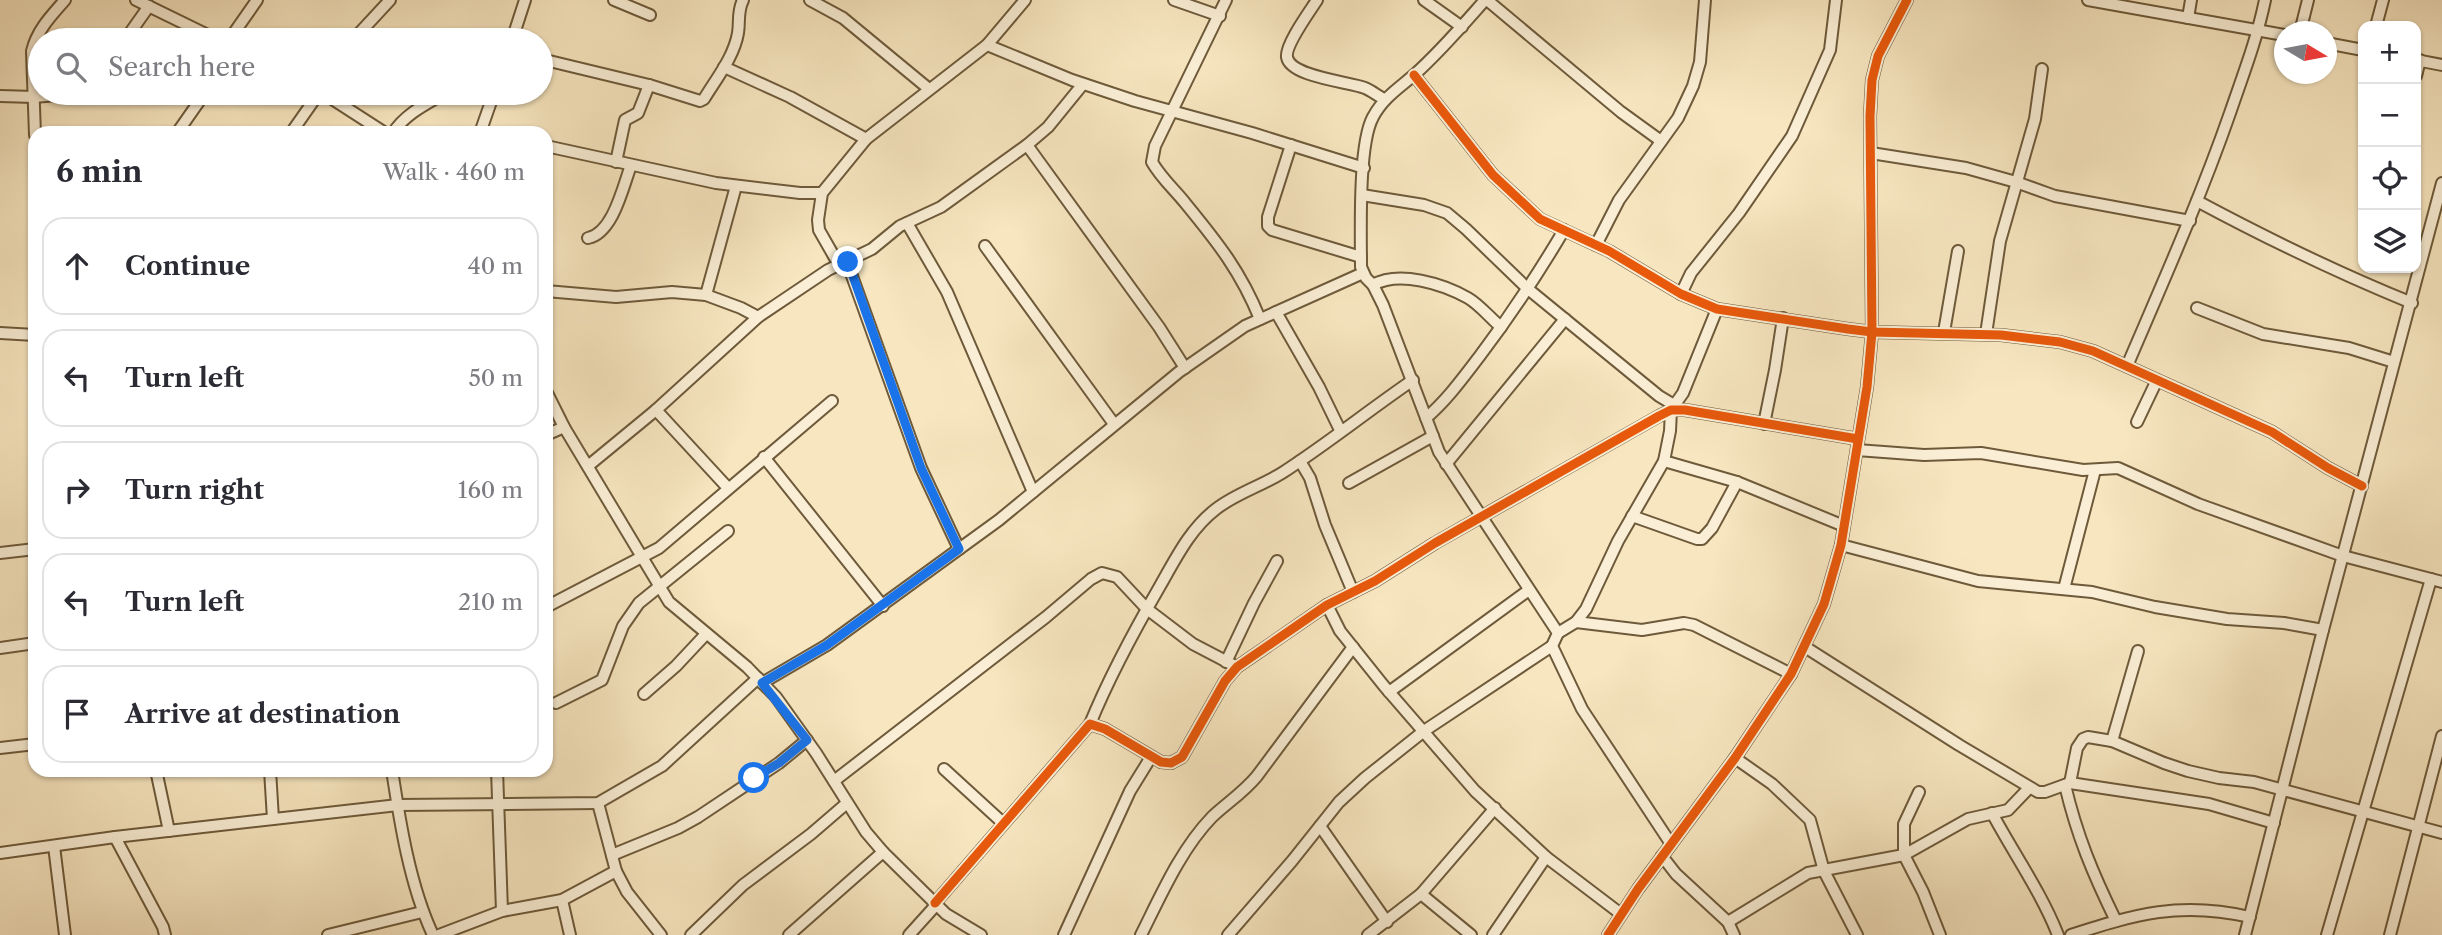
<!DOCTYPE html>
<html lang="en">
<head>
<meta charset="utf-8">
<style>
  body { margin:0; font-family:"Libre Caslon Text",serif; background:#f7f7f7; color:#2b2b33 }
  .controls { position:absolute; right:21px; top:21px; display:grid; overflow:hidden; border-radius:14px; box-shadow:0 2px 5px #0004 }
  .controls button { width:63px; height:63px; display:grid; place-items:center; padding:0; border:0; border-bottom:2px solid #e1e1e2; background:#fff; color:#2b2b33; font:35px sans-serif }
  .compass { position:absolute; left:2274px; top:21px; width:63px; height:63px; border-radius:50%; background:#fff; box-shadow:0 2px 5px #0004; rotate:100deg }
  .stop { position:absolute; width:21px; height:21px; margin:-16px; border:5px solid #1a73e8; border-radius:50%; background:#fff }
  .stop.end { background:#1a73e8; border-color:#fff; box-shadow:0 2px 7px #0008 }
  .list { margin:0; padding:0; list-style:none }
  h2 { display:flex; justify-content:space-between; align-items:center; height:91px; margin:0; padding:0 28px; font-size:30px }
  h2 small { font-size:23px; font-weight:400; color:#7c7c81 }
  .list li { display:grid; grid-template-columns:46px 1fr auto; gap:21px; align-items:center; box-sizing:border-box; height:98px; margin:0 14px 14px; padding:0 14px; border:2px solid #e1e1e2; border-radius:21px }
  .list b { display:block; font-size:26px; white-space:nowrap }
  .list em { font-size:23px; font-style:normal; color:#7c7c81 }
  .icon { flex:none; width:38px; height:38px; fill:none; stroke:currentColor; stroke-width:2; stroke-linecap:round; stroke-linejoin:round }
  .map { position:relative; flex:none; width:2442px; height:935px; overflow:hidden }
  .search { position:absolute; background:#fff; box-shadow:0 2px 5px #0004; left:28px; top:28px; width:525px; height:77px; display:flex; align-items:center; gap:18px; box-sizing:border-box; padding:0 24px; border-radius:38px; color:#7c7c81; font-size:26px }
  .panel { position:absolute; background:#fff; box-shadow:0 2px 5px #0004; left:28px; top:126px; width:525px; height:651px; border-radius:21px }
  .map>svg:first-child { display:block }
</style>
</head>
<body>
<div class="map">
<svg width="2442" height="935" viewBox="0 0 2442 935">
  <rect width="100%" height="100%" fill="#f7e6c0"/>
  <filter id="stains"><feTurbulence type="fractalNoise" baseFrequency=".00286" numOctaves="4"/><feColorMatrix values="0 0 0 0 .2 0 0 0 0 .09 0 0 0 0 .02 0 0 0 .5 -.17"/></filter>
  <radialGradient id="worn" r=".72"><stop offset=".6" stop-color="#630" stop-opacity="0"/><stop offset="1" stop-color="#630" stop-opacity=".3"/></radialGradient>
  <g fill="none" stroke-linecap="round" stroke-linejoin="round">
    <defs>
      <g id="minor">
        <polyline points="136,0 218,40"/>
        <polyline points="614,0 650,15"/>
        <polyline points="810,0 843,18 929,89"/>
        <polyline points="1174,0 1220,16"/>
        <path d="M 1226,0 L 1155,146 L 1152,162 C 1161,178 1175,190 1186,204 C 1218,243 1241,272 1260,319"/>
        <path d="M 1317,0 C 1310,11 1285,45 1287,57 C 1290,77 1350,82 1365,88 C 1372,91 1378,96 1384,99"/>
        <polyline points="1424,0 1462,27"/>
        <path d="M 1485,0 C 1462,26 1440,52 1414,75 C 1399,88 1383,98 1373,117 C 1358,144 1361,233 1361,267 L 1366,278 L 1373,285 L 1383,305 L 1439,452 L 1558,633 L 1552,646 L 1582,709 L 1671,844"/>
        <polyline points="1487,0 1621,112 1661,141"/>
        <polyline points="2088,0 2284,35"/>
        <polyline points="2188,18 2191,0"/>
        <polyline points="2376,26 2383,0"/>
        <polyline points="2300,32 2308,0"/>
        <polyline points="125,40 149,6"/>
        <polyline points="229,40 257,0"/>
        <polyline points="353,40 390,0"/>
        <polyline points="512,40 525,0"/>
        <polyline points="2326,43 2363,50"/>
        <polyline points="987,45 1072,80 1135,101 1252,133 1364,168"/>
        <path d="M 541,59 L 649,85 L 700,101 L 704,99 C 716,79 734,57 738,33 C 740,21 737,12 743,0"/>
        <polyline points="2416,60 2442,65"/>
        <polyline points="724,67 790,97 866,139"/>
        <polyline points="1414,75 1493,175 1540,219 1609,251 1681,294 1717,309 1848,329 1872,332 2001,335 2060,342 2093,351 2272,432 2328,468 2362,486"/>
        <polyline points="2416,76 2420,60"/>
        <polyline points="323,93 385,133"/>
        <polyline points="0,96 34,97 80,93"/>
        <polyline points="177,133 205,93"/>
        <polyline points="291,133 319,93"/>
        <path d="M 393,133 C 405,114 426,104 445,93"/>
        <polyline points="480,133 494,93"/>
        <path d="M 35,135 L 32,51 C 37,30 51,16 65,0"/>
        <polyline points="1027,145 1159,327 1185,368"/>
        <polyline points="1291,145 1268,217 1268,226 1272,230 1361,257"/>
        <polyline points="546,146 716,183 800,193 822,193"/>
        <polyline points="1871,153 1966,168 2016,182 2055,196 2190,221"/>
        <polyline points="616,162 625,120 638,113 649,85"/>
        <polyline points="1362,195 1424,205 1447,213 1466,229 1528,289 1659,396 1674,405"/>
        <path d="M 2197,201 C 2268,239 2338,273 2412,303"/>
        <polyline points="907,223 947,292 1033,492"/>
        <path d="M 588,238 C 613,233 623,187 631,165"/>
        <polyline points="1596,245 1619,200 1678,118 1693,86 1700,62 1705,0"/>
        <polyline points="985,246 1114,424"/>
        <polyline points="847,262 921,468 959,549"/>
        <polyline points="839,265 819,230 818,220 822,193 866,139 987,45 1025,0"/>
        <path d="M 1373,285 C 1399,270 1443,284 1468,298 C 1480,305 1490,318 1501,327"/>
        <polyline points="546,291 616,297 672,292 706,295 741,308 758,317"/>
        <polyline points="1681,294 1691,273 1739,213 1792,136 1830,50 1836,0"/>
        <polyline points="706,295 736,186"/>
        <polyline points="2197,308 2263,334 2349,348 2394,362"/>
        <polyline points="1276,312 1319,387 1340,430"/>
        <polyline points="1944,332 1958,251"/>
        <polyline points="0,333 35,335"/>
        <polyline points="1986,334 2000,241 2035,119 2042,69"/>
        <path d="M 2127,366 C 2163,282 2200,199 2230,113 C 2243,75 2257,39 2265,0"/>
        <polyline points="546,391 564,427 669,602 747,667 776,697 816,753 866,832 883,852 946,914 981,935"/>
        <polyline points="656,410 728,488"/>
        <path d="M 1426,418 C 1447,400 1462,379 1479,357 C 1510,316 1538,274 1564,230"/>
        <polyline points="2137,422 2157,380"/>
        <polyline points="1764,424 1775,370 1783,318"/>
        <polyline points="546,435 564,427"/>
        <polyline points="1857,450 1924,455 1981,453 2083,470 2118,468 2198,504 2343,556 2442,582"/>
        <polyline points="764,457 883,606"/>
        <polyline points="1300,461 1310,478 1325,525 1353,592"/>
        <polyline points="1664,461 1737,482 1844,526"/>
        <polyline points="1446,464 1565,319"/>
        <polyline points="588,466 656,410 758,317 828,270 872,249 900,226 941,207 1027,145 1048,127 1083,84"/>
        <polyline points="1349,483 1433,436"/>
        <polyline points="1632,516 1697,539 1702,539 1712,528 1737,482"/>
        <polyline points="1841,545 1978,581 2092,592 2155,607 2227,619 2284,623 2323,630"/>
        <polyline points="0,553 35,549"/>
        <polyline points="2064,589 2095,470"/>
        <polyline points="1327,605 1340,631 1384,686 1475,791 1546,857 1621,914"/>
        <polyline points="546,607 659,548 832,401"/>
        <polyline points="1576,622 1642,630 1684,623 1694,625 1791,674"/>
        <polyline points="1558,633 1576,622 1586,609 1618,541 1664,461 1670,431 1671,410 1683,393 1717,309"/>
        <polyline points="1805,647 1959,745 2038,792 2045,792 2070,783 2209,804 2274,823"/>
        <polyline points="0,648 35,643"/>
        <polyline points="1226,662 1254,603 1277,561"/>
        <polyline points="762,683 827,645 999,520 1179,372 1245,326 1363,273"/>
        <polyline points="1389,692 1529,590"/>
        <polyline points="644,694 676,666 706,634"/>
        <polyline points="556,703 602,680 623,626 639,603 728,531"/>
        <path d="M 1090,724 C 1110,675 1134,631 1160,586 C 1176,558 1190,529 1216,509 C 1235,494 1261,486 1282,473 C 1327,444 1369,410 1413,380"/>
        <polyline points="2112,741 2138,651"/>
        <polyline points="0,748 35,744"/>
        <polyline points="1735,758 1772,784 1810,820 1824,871 1857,935"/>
        <polyline points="944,769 1003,823"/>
        <polyline points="156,770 169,831"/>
        <polyline points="270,770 273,819"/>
        <path d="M 392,770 C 400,823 410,886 433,935"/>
        <polyline points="497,770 502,911"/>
        <polyline points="834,781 1046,617 1091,579 1102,573 1117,577 1147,609 1193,644 1237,667"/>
        <polyline points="2070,783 2077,748 2083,739 2088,737 2112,741 2164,763 2188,771 2219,778 2254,782 2442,833"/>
        <path d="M 2065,785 C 2077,836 2093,874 2116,921"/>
        <polyline points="1919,792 1904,824 1904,855 1923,892 1940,935"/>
        <polyline points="598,803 616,871 627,892 661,935"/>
        <path d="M 1992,813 C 2014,854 2041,892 2058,935"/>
        <polyline points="1320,826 1387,922"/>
        <polyline points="115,837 163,927 165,935"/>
        <polyline points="54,846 65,935"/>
        <polyline points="0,853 115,837 398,805 598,803 662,766 758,678"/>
        <polyline points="612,855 678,828 698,817 779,763 807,740"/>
        <polyline points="1662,856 1676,874 1728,922 1734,935"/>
        <polyline points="1421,894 1471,935"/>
        <polyline points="562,900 570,935"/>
        <polyline points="935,903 1090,724 1105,729 1161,762 1171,763 1182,757 1225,681 1237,667 1327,605 1375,581 1435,543 1659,416 1671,410 1685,410 1858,439"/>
        <polyline points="1728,922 1808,873 1904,855 1968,819 2008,810 2029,788"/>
        <polyline points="328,935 422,912"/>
        <polyline points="439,935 502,911 562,900 616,871"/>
        <polyline points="691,935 743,885 811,834 847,803"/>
        <polyline points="789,935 883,852"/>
        <polyline points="909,935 937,904"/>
        <polyline points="1064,935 1130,791 1151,757"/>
        <path d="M 1141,935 C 1161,895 1181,849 1212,817 C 1227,803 1244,792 1257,776 L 1353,647"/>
        <polyline points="1228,935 1292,861 1339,802 1365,778 1424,731 1552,646"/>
        <polyline points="1368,935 1421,894 1495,808"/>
        <polyline points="1493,935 1546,857"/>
        <polyline points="1608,935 1638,889 1735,758 1791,674 1824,604 1841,545 1867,387 1872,332 1870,116 1872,80 1878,56 1907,0"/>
        <path d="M 2071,935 C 2136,914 2180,901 2250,917"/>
        <polyline points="2245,935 2323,630 2442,183"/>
        <polyline points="2327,935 2431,579"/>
        <polyline points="2390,935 2442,736"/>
      </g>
    </defs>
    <!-- minor casing -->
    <use href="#minor" stroke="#6e5a3a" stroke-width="14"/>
    <!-- minor -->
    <use href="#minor" stroke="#faefd6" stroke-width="10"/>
    <defs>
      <g id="cycleway">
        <polyline points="1414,75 1493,175 1540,219 1609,251 1681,294 1717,309 1848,329 1872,332 2001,335 2060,342 2093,351 2272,432 2328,468 2362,486"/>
        <polyline points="935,903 1090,724 1105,729 1161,762 1171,763 1182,757 1225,681 1237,667 1327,605 1375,581 1435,543 1659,416 1671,410 1685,410 1858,439"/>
        <polyline points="1608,935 1638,889 1735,758 1791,674 1824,604 1841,545 1867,387 1872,332 1870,116 1872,80 1878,56 1907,0"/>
      </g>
    </defs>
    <!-- cycleway casing -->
    <use href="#cycleway" stroke="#faefd6" stroke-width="13"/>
    <!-- cycleway -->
    <use href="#cycleway" stroke="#e8590c" stroke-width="9"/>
  </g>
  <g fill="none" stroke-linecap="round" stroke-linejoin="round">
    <!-- route -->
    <polyline stroke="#1a73e8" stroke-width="9" points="754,778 779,763 807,740 762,683 827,645 959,549 921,468 848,262"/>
  </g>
  <rect width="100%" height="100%" filter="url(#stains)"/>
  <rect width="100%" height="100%" fill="url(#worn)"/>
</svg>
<div class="controls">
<button>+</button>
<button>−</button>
<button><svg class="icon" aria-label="locate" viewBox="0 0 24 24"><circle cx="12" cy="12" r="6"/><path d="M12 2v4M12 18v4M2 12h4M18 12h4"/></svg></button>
<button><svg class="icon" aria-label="layers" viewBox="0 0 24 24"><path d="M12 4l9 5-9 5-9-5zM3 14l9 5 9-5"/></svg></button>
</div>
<svg class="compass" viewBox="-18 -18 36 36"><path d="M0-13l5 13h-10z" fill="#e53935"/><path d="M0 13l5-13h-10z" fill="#7c7c81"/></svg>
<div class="stop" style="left:754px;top:778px"></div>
<div class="stop end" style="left:848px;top:262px"></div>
<div class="search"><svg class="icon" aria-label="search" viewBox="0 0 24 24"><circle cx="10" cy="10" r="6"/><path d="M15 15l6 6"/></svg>Search here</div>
<section class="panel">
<h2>6 min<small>Walk · 460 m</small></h2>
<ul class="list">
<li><svg class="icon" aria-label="ahead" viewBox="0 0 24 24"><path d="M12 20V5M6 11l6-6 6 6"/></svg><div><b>Continue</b></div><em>40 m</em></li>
<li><svg class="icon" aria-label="left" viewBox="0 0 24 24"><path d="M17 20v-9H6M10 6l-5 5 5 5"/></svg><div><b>Turn left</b></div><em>50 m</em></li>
<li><svg class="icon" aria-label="right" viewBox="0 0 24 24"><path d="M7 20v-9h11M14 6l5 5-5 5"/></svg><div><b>Turn right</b></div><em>160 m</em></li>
<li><svg class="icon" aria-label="left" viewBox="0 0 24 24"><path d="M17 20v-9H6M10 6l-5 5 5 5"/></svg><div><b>Turn left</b></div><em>210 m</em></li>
<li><svg class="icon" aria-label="arrive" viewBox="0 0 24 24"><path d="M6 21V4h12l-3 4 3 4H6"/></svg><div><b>Arrive at destination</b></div></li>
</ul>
</section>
</div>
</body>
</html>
